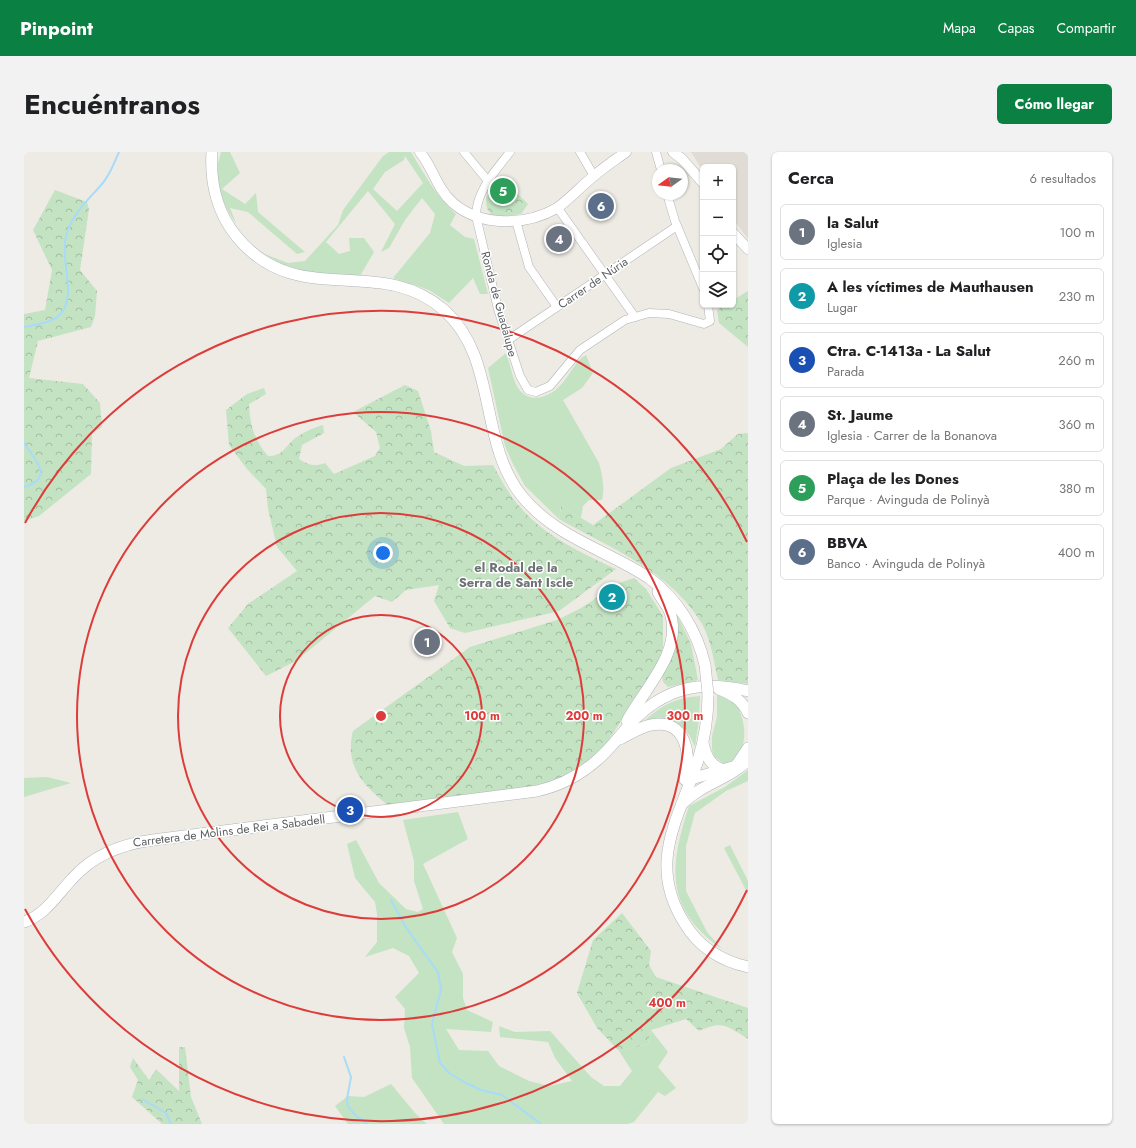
<!DOCTYPE html>
<html lang="es">
<head>
<meta charset="utf-8">
<style>
  body { margin:0; font-family:Jost,sans-serif; background:#f2f2f2; color:#202124 }
  .controls { position:absolute; right:12px; top:12px; display:grid; overflow:hidden; border-radius:6px; box-shadow:0 1px 3px #0004 }
  .controls button { width:36px; height:36px; display:grid; place-items:center; padding:0; border:0; border-bottom:1px solid #e0e0e0; background:#fff; color:#202124; font:20px sans-serif }
  .compass { position:absolute; left:628px; top:12px; width:36px; height:36px; border-radius:50%; background:#fff; box-shadow:0 1px 3px #0004; rotate:255deg }
  .you { position:absolute; left:359px; top:401px; width:14px; height:14px; margin:-10px; border:3px solid #fff; border-radius:50%; background:#1a73e8; box-shadow:0 0 0 6px #1a73e833 }
  .badge { display:grid; place-items:center; width:26px; height:26px; border-radius:50%; background:#0b8043; color:#fff; font-size:13px; font-weight:700 }
  .pin { position:absolute; translate:-50% -50%; border:2px solid #fff; box-shadow:0 1px 4px #0006 }
  .list { margin:0; padding:0; list-style:none }
  h2 { display:flex; justify-content:space-between; align-items:center; height:52px; margin:0; padding:0 16px; font-size:17px }
  h2 small { font-size:13px; font-weight:400; color:#757577 }
  .list li { display:grid; grid-template-columns:26px 1fr auto; gap:12px; align-items:center; box-sizing:border-box; height:56px; margin:0 8px 8px; padding:0 8px; border:1px solid #e0e0e0; border-radius:6px }
  .list b { display:block; font-size:15px; white-space:nowrap }
  .list p { margin:0; font-size:13px; white-space:nowrap; color:#757577 }
  .list em { font-size:13px; font-style:normal; color:#757577 }
  .icon { flex:none; width:22px; height:22px; fill:none; stroke:currentColor; stroke-width:2; stroke-linecap:round; stroke-linejoin:round }
  .map { position:relative; flex:none; width:724px; height:972px; overflow:hidden; border-radius:6px }
  header { display:flex; align-items:center; gap:24px; box-sizing:border-box; height:56px; padding:0 20px; background:#0b8043; color:#fff }
  header strong { font-size:19px }
  nav { display:flex; gap:22px; margin-inline-start:auto; font-size:14px }
  .intro { display:flex; align-items:center; justify-content:space-between; box-sizing:border-box; height:96px; padding:0 24px }
  h1 { margin:0; font-size:28px }
  .button { padding:10px 18px; border-radius:6px; background:#0b8043; color:#fff; font-size:14px; font-weight:700 }
  main { display:flex; gap:24px; padding:0 24px }
  aside { flex:1; background:#fff; border-radius:6px; box-shadow:0 1px 3px #0004 }
  .map>svg:first-child { display:block }
</style>
</head>
<body>
<header>
<strong>Pinpoint</strong>
<nav><a>Mapa</a><a>Capas</a><a>Compartir</a></nav>
</header>
<div class="intro"><h1>Encuéntranos</h1><a class="button">Cómo llegar</a></div>
<main>
<div class="map">
<svg width="724" height="972" viewBox="0 0 724 972">
  <defs>
    <pattern id="forest-crowns" width="20" height="18" patternUnits="userSpaceOnUse"><rect width="20" height="18" fill="#c4e3c2"/><path d="M2 6a3 3 0 1 1 6 0M12 15a3 3 0 1 1 6 0" fill="none" stroke="#a2bba1"/></pattern>
  </defs>
  <rect width="100%" height="100%" fill="#edebe4"/>
  <!-- education -->
  <polygon fill="#e0dcd5" points="667,0 724,0 724,87 709,67 709,15 679,15 679,19"/>
  <!-- grass -->
  <g fill="#c4e3c2" fill-rule="evenodd">
    <path d="M 197,0 L 206,0 L 216,21 L 198,37 L 221,52 L 232,41 L 234,60 L 281,100 L 273,102 L 224,60 L 206,56 L 212,71 C 201,57 193,37 193,19 C 193,13 196,6 197,0 Z"/>
    <path d="M 365,0 L 387,0 C 400,22 413,45 432,62 L 426,73 L 441,85 L 450,87 L 464,142 L 456,142 L 449,126 L 425,151 L 405,138 L 369,126 L 406,81 L 411,62 L 398,46 L 381,68 L 365,96 L 357,100 L 371,72 L 344,39 L 302,90 L 315,102 L 326,99 L 325,86 L 340,86 L 350,100 L 336,124 L 290,121 L 260,113 L 238,101 L 264,111 L 281,109 L 314,73 L 319,58 L 359,4 ZM 381,4 L 399,31 L 373,59 L 349,37 L 361,20 L 380,8 Z"/>
    <path d="M 482,201 C 486,211 488,226 494,236 C 507,255 530,243 540,229 C 547,221 552,208 562,203 L 569,221 L 558,236 L 539,248 L 575,311 C 578,322 581,336 578,348 L 565,348 L 559,354 L 557,366 L 537,354 L 535,367 L 501,334 L 489,312 L 481,294 L 464,216 Z"/>
    <path d="M 693,542 C 700,546 709,549 714,556 C 724,574 724,607 700,612 L 690,604 L 688,598 L 688,584 L 693,565 Z"/>
    <path d="M 676,544 L 675,568 L 671,595 C 659,564 645,570 618,571 C 637,554 649,546 676,544 Z"/>
    <path d="M 724,618 L 724,629 L 702,639 L 671,661 L 662,694 L 662,739 L 683,780 L 698,797 C 641,757 645,715 665,654 L 701,635 Z"/>
    <polygon points="23,625 47,631 0,645 0,626"/>
    <polygon points="434,660 444,687 399,712 433,786 428,800 439,822 439,846 443,858 469,870 467,880 422,877 435,898 464,899 475,914 505,929 525,934 548,929 531,906 524,890 476,885 475,874 491,880 526,879 567,925 580,934 596,934 608,919 595,899 624,892 627,878 644,900 634,915 652,936 641,944 634,940 610,970 603,972 420,972 388,926 386,895 380,876 381,857 371,845 395,821 385,804 369,796 341,805 353,790 353,762 351,750 331,726 323,692 332,688 355,731 382,757 394,760 399,757 390,729 390,709 379,668"/>
    <polygon points="706,693 724,729 724,742 700,696"/>
    <polygon points="367,932 391,961 403,972 324,972 311,954 324,944 340,945"/>
  </g>
  <!-- forest -->
  <g fill="url(#forest-crowns)">
    <path d="M 477,25 L 504,52 L 497,62 C 480,64 461,71 462,46 Z"/>
    <polygon points="31,38 63,50 65,57 56,118 73,139 71,164 67,175 14,189 5,226 59,232 76,251 78,275 68,281 67,322 15,364 0,369 0,162 21,158 28,118 9,78"/>
    <polygon points="724,139 724,195 695,171 693,158 701,153 709,153 709,148"/>
    <path d="M 381,233 L 394,239 L 407,279 L 410,300 L 440,314 L 469,313 C 475,324 481,335 488,345 C 514,381 553,399 592,417 L 535,459 L 441,481 L 426,476 L 410,449 L 415,433 L 382,438 L 368,450 L 351,444 L 272,509 L 242,524 L 204,476 L 224,452 L 273,419 L 253,395 L 244,357 L 242,337 L 223,317 L 205,293 L 202,258 L 223,242 L 240,236 L 242,242 L 225,252 C 226,274 230,287 244,304 C 257,304 259,298 267,290 C 274,282 289,276 299,273 L 300,281 L 278,293 L 275,307 C 284,313 291,315 301,311 L 310,322 L 351,304 L 356,296 L 352,280 L 329,260 Z"/>
    <path d="M 723,281 L 724,282 L 724,532 L 694,528 C 690,510 687,488 678,472 C 647,419 586,396 535,367 L 537,354 L 569,373 L 647,316 L 697,297 L 714,282 Z"/>
    <path d="M 610,426 L 622,437 L 639,464 L 639,495 L 633,513 L 586,586 L 576,599 L 557,615 L 541,624 L 524,630 L 501,636 L 366,655 C 340,634 320,615 329,579 L 446,495 L 533,468 L 557,456 L 595,431 Z"/>
    <polygon points="652,461 667,492 674,528 644,535 639,530 638,524 652,485"/>
    <path d="M 598,761 L 627,799 L 625,813 L 632,825 L 724,856 L 724,887 C 703,874 699,868 675,879 L 662,867 L 627,878 L 624,892 L 595,899 L 573,876 L 553,841 L 569,788 Z"/>
    <polygon points="155,895 161,895 167,945 178,972 138,972 108,945 114,928 106,915 109,906 125,928 132,917 155,939"/>
  </g>
  <g fill="none" stroke-linecap="round" stroke-linejoin="round">
    <!-- stream -->
    <g stroke="#a8dbf9" stroke-width="2">
      <path d="M 0,175 C 14,172 33,171 40,157 C 51,136 35,105 43,81 C 49,61 64,48 78,32 C 86,23 90,11 95,0"/>
      <path d="M 0,291 C 11,308 31,326 0,335"/>
      <polyline points="367,748 383,777 414,820 417,838 408,872 416,911 425,921 440,930 457,938 478,943 517,972"/>
      <polyline points="320,905 327,925 323,947 324,954 331,963 343,972"/>
      <polyline points="118,947 142,961 147,972"/>
    </g>
    <defs>
      <g id="minor">
        <polyline points="440,0 464,29"/>
        <path d="M 486,0 C 472,18 452,39 452,64 L 474,157 L 496,224 L 504,238 L 512,240 L 526,234 L 556,198 L 601,168 L 625,161 L 645,162 L 680,172 L 686,169 L 684,153"/>
        <polyline points="556,0 570,24"/>
        <polyline points="632,0 637,18"/>
        <polyline points="643,42 651,69 679,136"/>
        <polyline points="533,55 611,165"/>
        <polyline points="492,69 505,115 533,155"/>
        <polyline points="484,188 653,74"/>
      </g>
      <g id="tertiary">
        <path d="M 396,0 C 409,16 413,37 429,51 C 457,75 502,74 533,56 C 546,47 557,34 570,24 C 580,15 591,8 602,0"/>
        <polyline points="649,0 658,7 679,31"/>
        <polyline points="709,81 724,97"/>
      </g>
      <g id="secondary">
        <path d="M 188,0 C 186,30 193,61 213,85 C 274,159 355,101 420,158 C 474,206 454,288 497,343 C 530,385 583,398 625,426 C 654,447 673,479 681,513"/>
        <path d="M 695,537 C 708,542 718,548 724,561"/>
        <path d="M 684,542 C 684,564 681,586 674,608 C 655,667 622,711 661,772 C 675,795 698,809 724,815"/>
        <path d="M 603,569 C 620,537 661,498 645,458 C 642,452 637,446 634,440"/>
        <path d="M 596,587 C 606,582 616,575 627,573 C 663,566 667,603 661,628"/>
        <path d="M 679,591 C 682,604 686,614 700,618"/>
        <polyline points="667,627 712,614 724,596"/>
        <path d="M 658,652 C 677,632 706,627 724,608"/>
        <path d="M 0,770 C 21,763 33,743 48,727 C 69,703 98,692 129,688 L 513,639 C 535,634 555,624 572,609 C 586,598 596,583 607,571 C 641,535 677,528 724,539"/>
      </g>
    </defs>
    <!-- minor casing -->
    <use href="#minor" stroke="#b1b4b8" stroke-width="9"/>
    <!-- tertiary casing -->
    <use href="#tertiary" stroke="#b1b4b8" stroke-width="11"/>
    <!-- secondary casing -->
    <use href="#secondary" stroke="#b0b4b8" stroke-width="12"/>
    <!-- minor -->
    <use href="#minor" stroke="#fff" stroke-width="8"/>
    <!-- tertiary -->
    <use href="#tertiary" stroke="#fff" stroke-width="10"/>
    <!-- secondary -->
    <use href="#secondary" stroke="#fff" stroke-width="11"/>
    <defs>
      <polyline id="secondary-bridge" points="681,513 684,542"/>
    </defs>
    <!-- secondary-bridge casing -->
    <use href="#secondary-bridge" stroke="#b0b4b8" stroke-width="12" stroke-linecap="butt"/>
    <!-- secondary-bridge -->
    <use href="#secondary-bridge" stroke="#fff" stroke-width="11"/>
  </g>
  <!-- distance rings -->
  <g fill="none" stroke="#dd3c3a" stroke-width="2">
    <circle cx="357" cy="564" r="101"/>
    <circle cx="357" cy="564" r="203"/>
    <circle cx="357" cy="564" r="304"/>
    <path d="M723 738A405 405 0 0 1 1 757M1 371A405 405 0 0 1 723 390"/>
  </g>
  <g text-anchor="middle" stroke-width="3" stroke-linejoin="round" paint-order="stroke">
    <!-- street labels -->
    <g font-size="12" fill="#5c6063" stroke="#fff">
      <text transform="translate(569 131) rotate(-34)" y="4">Carrer de Núria</text>
      <text transform="translate(475 152) rotate(75)" y="4">Ronda de Guadalupe</text>
      <text transform="translate(205 679) rotate(-7)" y="4">Carretera de Molins de Rei a Sabadell</text>
    </g>
    <!-- neighbourhood labels -->
    <g font-size="13" font-weight="bold" fill="#6d7275" stroke="#fff">
      <text x="492" y="420">el Rodal de la<tspan x="492" dy="15">Serra de Sant Iscle</tspan></text>
    </g>
  </g>
  <circle cx="357" cy="564" r="6" fill="#dd3c3a" stroke="#fff" stroke-width="2"/>
  <g font-size="12" text-anchor="middle" font-weight="bold" fill="#dd3c3a" stroke="#fff" stroke-width="3" stroke-linejoin="round" paint-order="stroke">
    <text x="458" y="568">100 m</text>
    <text x="560" y="568">200 m</text>
    <text x="661" y="568">300 m</text>
    <text x="643" y="855">400 m</text>
  </g>
</svg>
<div class="controls">
<button>+</button>
<button>−</button>
<button><svg class="icon" aria-label="locate" viewBox="0 0 24 24"><circle cx="12" cy="12" r="6"/><path d="M12 2v4M12 18v4M2 12h4M18 12h4"/></svg></button>
<button><svg class="icon" aria-label="layers" viewBox="0 0 24 24"><path d="M12 4l9 5-9 5-9-5zM3 14l9 5 9-5"/></svg></button>
</div>
<svg class="compass" viewBox="-18 -18 36 36"><path d="M0-13l5 13h-10z" fill="#e53935"/><path d="M0 13l5-13h-10z" fill="#757577"/></svg>
<div class="you"></div>
<div class="pin badge" style="left:403px;top:490px;background:#6b7280">1</div>
<div class="pin badge" style="left:588px;top:445px;background:#0f9aa8">2</div>
<div class="pin badge" style="left:326px;top:658px;background:#1a4fb4">3</div>
<div class="pin badge" style="left:535px;top:87px;background:#6b7280">4</div>
<div class="pin badge" style="left:479px;top:39px;background:#2e9e5b">5</div>
<div class="pin badge" style="left:577px;top:54px;background:#5c6f8a">6</div>
</div>
<aside>
<h2>Cerca<small>6 resultados</small></h2>
<ul class="list">
<li><span class="badge" style="background:#6b7280">1</span><div><b>la Salut</b><p>Iglesia</p></div><em>100 m</em></li>
<li><span class="badge" style="background:#0f9aa8">2</span><div><b>A les víctimes de Mauthausen</b><p>Lugar</p></div><em>230 m</em></li>
<li><span class="badge" style="background:#1a4fb4">3</span><div><b>Ctra. C-1413a - La Salut</b><p>Parada</p></div><em>260 m</em></li>
<li><span class="badge" style="background:#6b7280">4</span><div><b>St. Jaume</b><p>Iglesia · Carrer de la Bonanova</p></div><em>360 m</em></li>
<li><span class="badge" style="background:#2e9e5b">5</span><div><b>Plaça de les Dones</b><p>Parque · Avinguda de Polinyà</p></div><em>380 m</em></li>
<li><span class="badge" style="background:#5c6f8a">6</span><div><b>BBVA</b><p>Banco · Avinguda de Polinyà</p></div><em>400 m</em></li>
</ul>
</aside>
</main>
</body>
</html>
